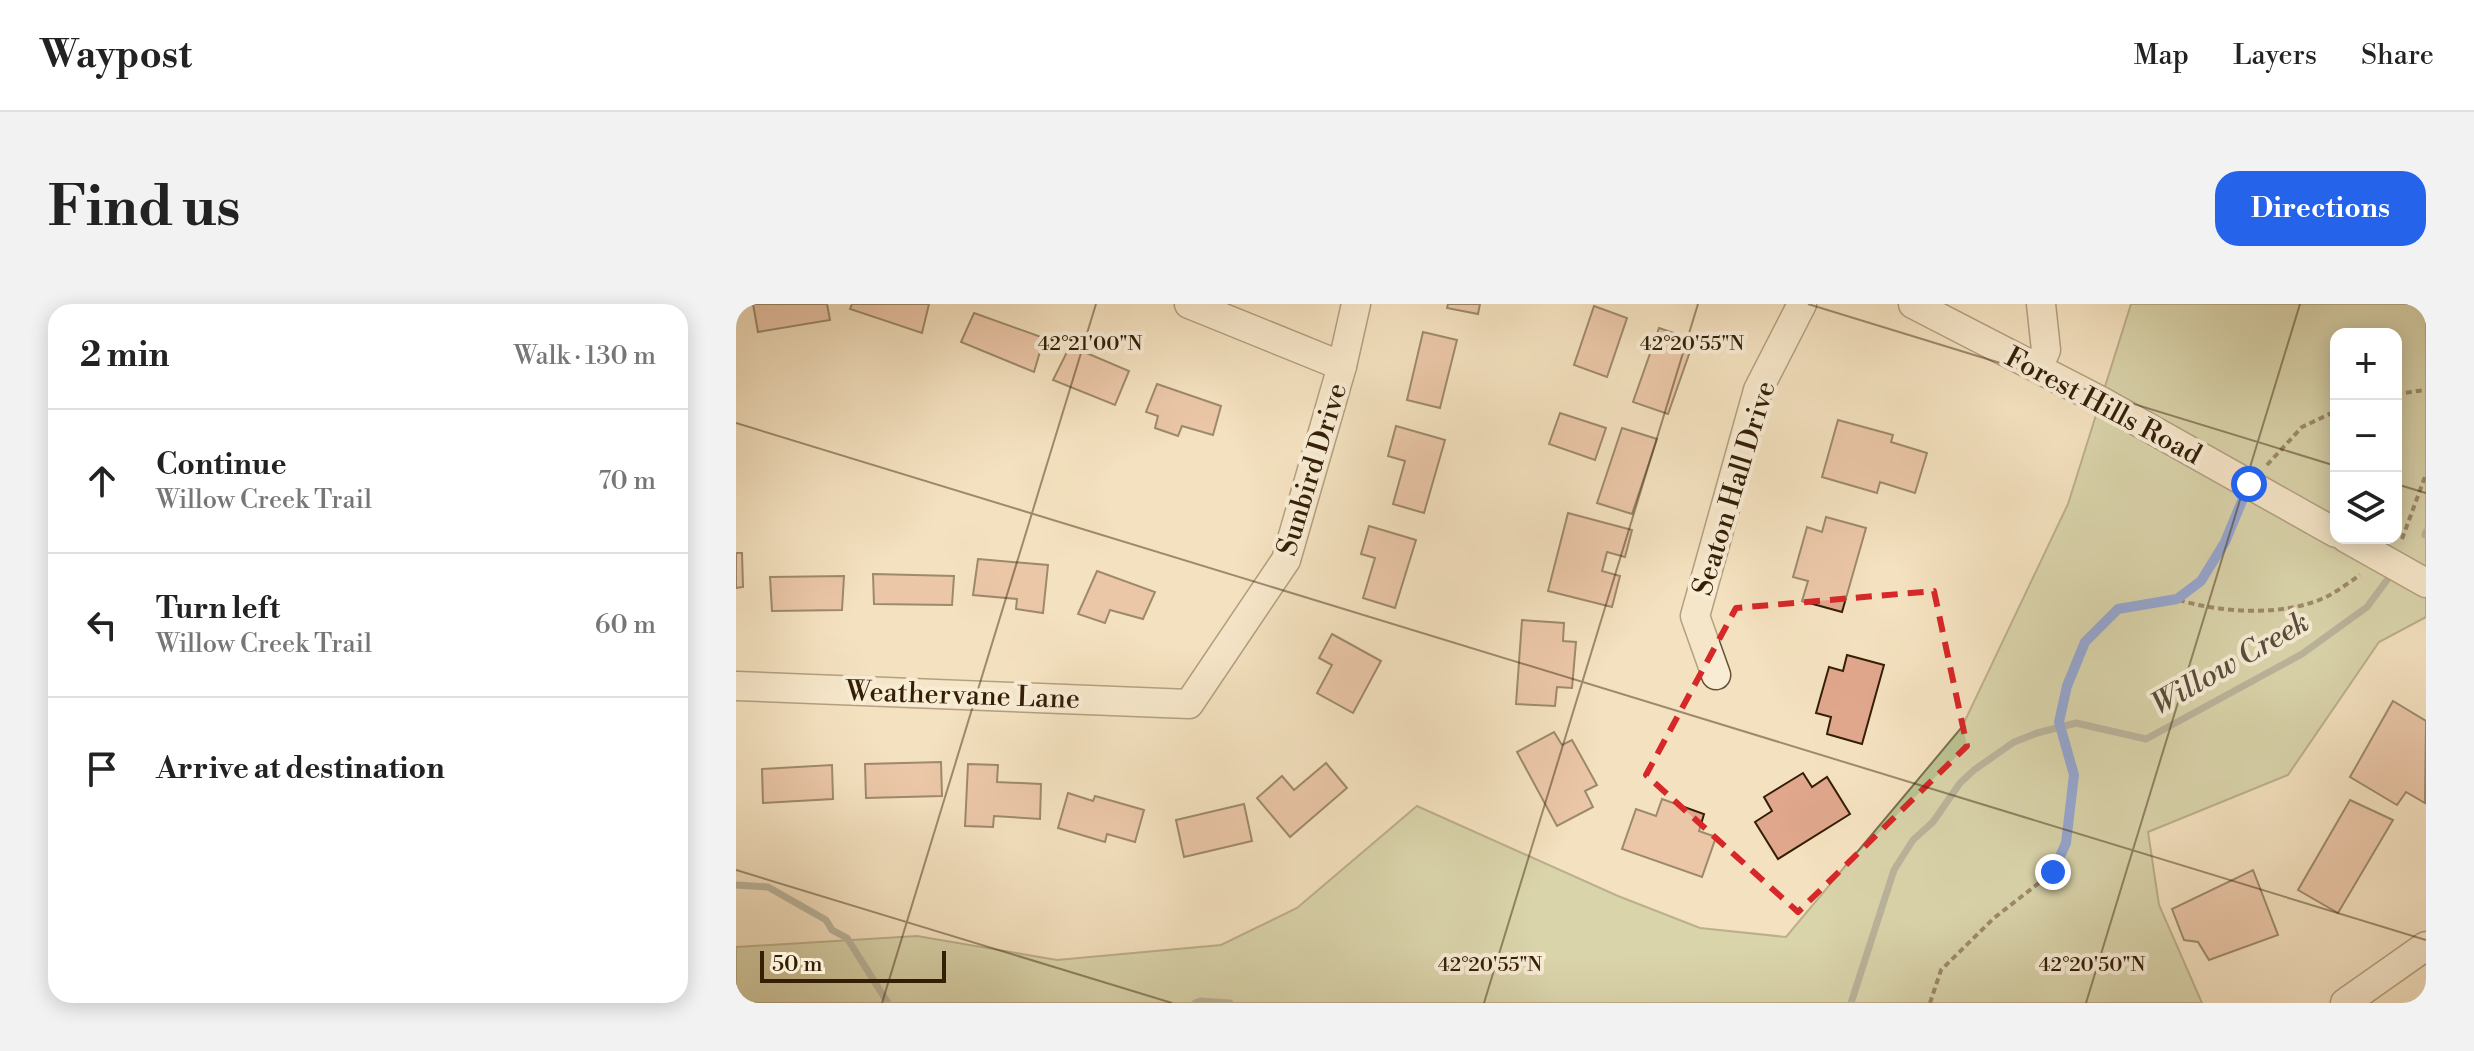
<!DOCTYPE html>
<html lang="en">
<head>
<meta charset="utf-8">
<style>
  body { margin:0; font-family:"Libre Bodoni",serif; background:#f2f2f2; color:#222 }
  .controls { position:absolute; right:24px; top:24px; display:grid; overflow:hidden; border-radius:16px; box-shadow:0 4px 20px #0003 }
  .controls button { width:72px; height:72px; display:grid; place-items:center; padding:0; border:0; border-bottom:2px solid #e0e0e0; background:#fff; color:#222; font:40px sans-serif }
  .scale { position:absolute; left:24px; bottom:20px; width:186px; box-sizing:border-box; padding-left:8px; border:4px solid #341f06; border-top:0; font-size:22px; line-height:28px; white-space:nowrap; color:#341f06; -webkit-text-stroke:6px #f8ecd5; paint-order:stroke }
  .stop { position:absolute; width:24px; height:24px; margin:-18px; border:6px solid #2563eb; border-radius:50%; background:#fff }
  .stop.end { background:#2563eb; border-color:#fff; box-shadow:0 2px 8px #0008 }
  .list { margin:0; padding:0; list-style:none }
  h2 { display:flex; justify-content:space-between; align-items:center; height:104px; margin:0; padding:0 32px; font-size:34px }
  h2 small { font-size:26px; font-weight:400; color:#767676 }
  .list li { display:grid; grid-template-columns:52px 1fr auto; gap:24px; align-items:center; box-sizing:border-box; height:144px; padding:0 32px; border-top:2px solid #e0e0e0 }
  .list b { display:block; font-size:30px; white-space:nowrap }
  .list p { margin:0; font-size:26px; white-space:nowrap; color:#767676 }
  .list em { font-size:26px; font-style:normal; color:#767676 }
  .icon { flex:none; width:44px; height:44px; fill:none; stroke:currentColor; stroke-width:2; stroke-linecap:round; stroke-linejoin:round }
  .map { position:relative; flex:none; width:1690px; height:699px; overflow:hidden; border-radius:24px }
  header { display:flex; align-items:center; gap:48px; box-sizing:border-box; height:112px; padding:0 40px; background:#fff; border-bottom:2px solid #e0e0e0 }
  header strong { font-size:38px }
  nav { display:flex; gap:44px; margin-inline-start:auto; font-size:28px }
  .intro { display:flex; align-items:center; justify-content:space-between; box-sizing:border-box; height:192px; padding:0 48px }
  h1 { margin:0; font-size:56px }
  .button { padding:20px 36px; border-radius:24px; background:#2563eb; color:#fff; font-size:28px; font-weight:700 }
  main { display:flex; gap:48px; padding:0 48px }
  aside { flex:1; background:#fff; border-radius:24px; box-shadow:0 4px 20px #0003 }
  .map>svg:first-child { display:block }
</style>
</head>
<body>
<header>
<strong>Waypost</strong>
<nav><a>Map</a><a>Layers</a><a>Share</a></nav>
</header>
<div class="intro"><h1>Find us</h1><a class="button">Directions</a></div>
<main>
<aside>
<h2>2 min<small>Walk · 130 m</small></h2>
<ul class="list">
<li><svg class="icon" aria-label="ahead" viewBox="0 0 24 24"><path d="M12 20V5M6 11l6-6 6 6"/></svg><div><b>Continue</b><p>Willow Creek Trail</p></div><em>70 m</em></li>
<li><svg class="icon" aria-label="left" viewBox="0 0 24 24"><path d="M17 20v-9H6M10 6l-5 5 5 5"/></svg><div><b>Turn left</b><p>Willow Creek Trail</p></div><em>60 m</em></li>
<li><svg class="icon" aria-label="arrive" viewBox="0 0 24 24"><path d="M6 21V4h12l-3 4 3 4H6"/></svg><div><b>Arrive at destination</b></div></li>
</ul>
</aside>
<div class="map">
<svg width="1690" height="699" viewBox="0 0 1690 699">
  <rect width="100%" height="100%" fill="#f4e1bf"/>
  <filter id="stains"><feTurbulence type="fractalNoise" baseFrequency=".0025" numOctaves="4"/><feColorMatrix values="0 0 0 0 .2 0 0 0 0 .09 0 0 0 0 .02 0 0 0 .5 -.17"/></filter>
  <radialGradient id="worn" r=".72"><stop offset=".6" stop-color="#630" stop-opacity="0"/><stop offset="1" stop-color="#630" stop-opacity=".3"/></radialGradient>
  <!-- park -->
  <path fill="#bbc392" stroke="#78714c" stroke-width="2" fill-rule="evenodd" d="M 1395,0 L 1690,0 L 1690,313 L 1643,338 L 1552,471 L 1412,528 L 1423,601 L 1466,699 L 0,699 L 0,643 L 181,632 L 321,656 L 485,641 L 561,604 L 681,502 L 882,592 L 964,624 L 1050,633 L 1226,423 L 1332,200 ZM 1600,30 L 1660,30 L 1660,234 L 1600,234 Z"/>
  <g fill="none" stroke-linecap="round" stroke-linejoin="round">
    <!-- stream -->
    <g stroke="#747d72" stroke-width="7">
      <polyline points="1689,231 1690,228"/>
      <polyline points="0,581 32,583 90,616 96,626 111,634 152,699"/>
      <polyline points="459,699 464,697 494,699"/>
      <polyline points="1115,699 1158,566 1177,536 1197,518 1224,479 1238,466 1278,438 1301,429 1340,419 1410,435 1566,350 1631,303 1651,276"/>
    </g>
  </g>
  <!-- building -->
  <g fill="#e0a78d" stroke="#341f06" stroke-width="2">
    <polygon points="17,0 91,0 94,16 22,28"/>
    <polygon points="116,0 193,0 186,29 114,5"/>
    <polygon points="712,0 744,0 742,10 711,4"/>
    <polygon points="858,2 891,14 871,73 838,61"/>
    <polygon points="238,9 308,34 298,68 225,38"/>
    <polygon points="923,24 958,36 932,110 897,98"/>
    <polygon points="687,28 721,36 704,104 671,96"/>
    <polygon points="334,42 393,67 379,101 317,76"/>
    <polygon points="421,80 485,102 477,131 446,122 442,132 419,124 422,112 410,108"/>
    <polygon points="824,109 870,124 859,156 813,140"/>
    <polygon points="1102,116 1157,131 1155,138 1191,149 1179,189 1144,178 1141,189 1086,173"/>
    <polygon points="660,122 709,136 688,209 657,200 669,157 652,152"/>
    <polygon points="886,124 921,135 896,210 861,199"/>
    <polygon points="832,209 896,226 889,253 871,248 866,267 884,272 876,303 812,287"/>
    <polygon points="1090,213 1130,224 1106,308 1066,297 1072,277 1057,273 1071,223 1086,228"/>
    <polygon points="633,222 680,236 659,304 627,294 639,254 625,250"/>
    <polygon points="0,249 6,249 7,283 0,284"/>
    <polygon points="242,255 312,261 307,309 280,305 281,295 237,291"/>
    <polygon points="361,267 419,288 407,315 374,306 369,319 342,310"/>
    <polygon points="137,270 218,272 216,301 138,300"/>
    <polygon points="108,272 106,306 36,307 34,273"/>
    <polygon points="786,316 828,319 827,337 840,338 836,384 821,383 819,402 780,400"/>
    <polygon points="596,330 645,357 617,409 581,389 596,361 583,354"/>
    <polygon points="1111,351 1148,361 1126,440 1091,430 1095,413 1080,409 1093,363 1107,367"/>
    <polygon points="1657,397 1690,417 1689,499 1670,488 1661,501 1614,473"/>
    <polygon points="818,428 826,441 836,436 861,481 849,487 857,503 821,522 781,448"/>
    <polygon points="205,458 206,492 130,494 129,460"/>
    <polygon points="590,459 611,484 554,533 521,494 546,472 558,486"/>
    <polygon points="232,460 262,461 261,478 305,480 304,515 258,512 257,523 229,522"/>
    <polygon points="96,461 97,495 27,499 26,465"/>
    <polygon points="1067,469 1076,483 1091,473 1114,510 1042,555 1019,518 1036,507 1028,493"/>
    <polygon points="332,489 357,497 359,492 408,506 399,538 371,530 369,538 322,524"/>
    <polygon points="926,495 968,510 963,527 980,533 966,573 886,545 900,505 920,512"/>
    <polygon points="1614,496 1657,516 1602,609 1562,586"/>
    <polygon points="508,500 516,537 448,553 440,516"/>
    <polygon points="1517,566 1542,631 1473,656 1462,638 1448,636 1436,605"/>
  </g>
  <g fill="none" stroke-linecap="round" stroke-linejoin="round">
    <defs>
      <g id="minor">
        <polyline points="453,0 606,62"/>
        <polyline points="1177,0 1365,97 1600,229"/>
        <polyline points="1302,64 1310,46 1305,0"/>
        <polyline points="1610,234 1690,279"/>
        <polyline points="980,371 959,312 1022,86 1066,0"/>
        <polyline points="0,382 453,400 550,256 606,62 620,0"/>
        <polyline points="1609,699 1690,642"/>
      </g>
    </defs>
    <!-- minor casing -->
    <use href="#minor" stroke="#645034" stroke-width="31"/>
    <!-- path -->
    <g stroke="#341f06" stroke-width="4" stroke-dasharray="6 4" stroke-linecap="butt">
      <polyline points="1660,90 1690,86"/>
      <polyline points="1531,161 1566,123 1600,107"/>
      <polyline points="1666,235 1690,170"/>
      <path d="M 1443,296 C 1486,309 1550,313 1592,292 C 1603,286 1614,278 1624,271"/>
      <polyline points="1194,699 1205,666 1258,614 1317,568 1330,539 1338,471 1323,418 1331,382 1349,338 1382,305 1441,295 1465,277 1489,238 1503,205"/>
    </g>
    <!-- minor -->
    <use href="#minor" stroke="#f8ecd5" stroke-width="28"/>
  </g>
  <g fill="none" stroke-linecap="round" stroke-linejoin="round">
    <!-- route -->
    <polyline stroke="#2563eb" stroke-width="10" points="1317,568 1330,539 1338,471 1323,418 1331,382 1349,338 1382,305 1441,295 1465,277 1489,238 1513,180"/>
  </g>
  <!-- marked area -->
  <path d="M0 0H1690V699H0ZM 1198,287 L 1231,442 L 1062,608 L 910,471 L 1000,304 Z" fill="#f4e1bf" fill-opacity=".55" fill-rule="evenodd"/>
  <path fill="none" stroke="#d62828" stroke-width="6" stroke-dasharray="16 10" stroke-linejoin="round" d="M 1198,287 L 1231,442 L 1062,608 L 910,471 L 1000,304 Z"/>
  <!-- ticks -->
  <path fill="none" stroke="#341f06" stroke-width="2" stroke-opacity="0.45" d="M 1072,0 L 1600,162M 0,119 L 1690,636M 1660,180 L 1690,189M 0,566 L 436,699M 146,699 L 360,0M 748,699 L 962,0M 1350,699 L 1564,0"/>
  <g text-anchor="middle" stroke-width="8" stroke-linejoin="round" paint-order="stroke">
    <!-- street labels -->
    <g font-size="28" fill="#341f06" stroke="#f8ecd5">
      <text transform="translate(1368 101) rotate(28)" y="10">Forest Hills Road</text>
      <text transform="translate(575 165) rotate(-73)" y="10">Sunbird Drive</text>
      <text transform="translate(997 184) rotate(-73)" y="10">Seaton Hall Drive</text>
      <text transform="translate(227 390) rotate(2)" y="10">Weathervane Lane</text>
    </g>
    <!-- water labels -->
    <g font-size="30" font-style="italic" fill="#544e3c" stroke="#f8ecd5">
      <text transform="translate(1494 359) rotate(-30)" y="10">Willow Creek</text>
    </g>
  </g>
  <g font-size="20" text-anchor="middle" fill="#341f06" stroke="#f8ecd5" stroke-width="8" stroke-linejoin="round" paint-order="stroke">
    <text x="354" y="46">42°21'00"N</text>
    <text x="956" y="46">42°20'55"N</text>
    <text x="754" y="667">42°20'55"N</text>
    <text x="1356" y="667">42°20'50"N</text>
  </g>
  <rect width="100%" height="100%" filter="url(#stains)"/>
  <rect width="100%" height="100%" fill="url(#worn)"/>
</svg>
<div class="controls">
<button>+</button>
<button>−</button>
<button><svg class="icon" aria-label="layers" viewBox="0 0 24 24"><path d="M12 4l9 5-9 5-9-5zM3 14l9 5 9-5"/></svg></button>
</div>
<div class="scale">50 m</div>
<div class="stop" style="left:1513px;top:180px"></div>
<div class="stop end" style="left:1317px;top:568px"></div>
</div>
</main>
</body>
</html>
